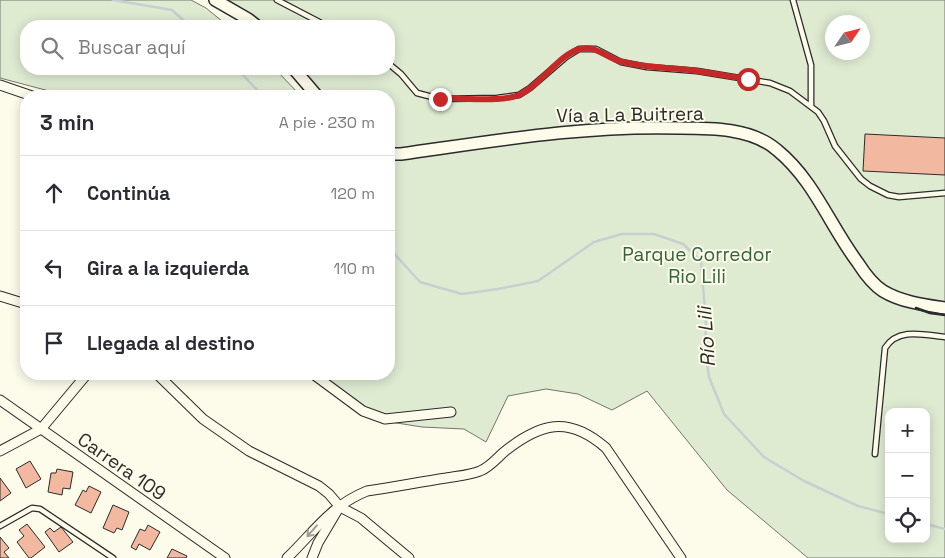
<!DOCTYPE html>
<html lang="es">
<head>
<meta charset="utf-8">
<style>
  body { margin:0; font-family:"Space Grotesk",sans-serif; background:#f7f7f7; color:#2b2b33 }
  .controls { position:absolute; right:15px; bottom:15px; display:grid; overflow:hidden; border-radius:10px; box-shadow:0 2px 12px #0003 }
  .controls button { width:45px; height:45px; display:grid; place-items:center; padding:0; border:0; border-bottom:1px solid #e1e1e2; background:#fff; color:#2b2b33; font:25px sans-serif }
  .compass { position:absolute; left:825px; top:15px; width:45px; height:45px; border-radius:50%; background:#fff; box-shadow:0 2px 12px #0003; rotate:55deg }
  .stop { position:absolute; width:15px; height:15px; margin:-11px; border:4px solid #c62828; border-radius:50%; background:#fff }
  .stop.end { background:#c62828; border-color:#fff; box-shadow:0 1px 5px #0008 }
  .list { margin:0; padding:0; list-style:none }
  h2 { display:flex; justify-content:space-between; align-items:center; height:65px; margin:0; padding:0 20px; font-size:21px }
  h2 small { font-size:16px; font-weight:400; color:#7c7c81 }
  .list li { display:grid; grid-template-columns:32px 1fr auto; gap:15px; align-items:center; box-sizing:border-box; height:75px; padding:0 20px; border-top:1px solid #e1e1e2 }
  .list b { display:block; font-size:19px; white-space:nowrap }
  .list em { font-size:16px; font-style:normal; color:#7c7c81 }
  .icon { flex:none; width:28px; height:28px; fill:none; stroke:currentColor; stroke-width:2; stroke-linecap:round; stroke-linejoin:round }
  .map { position:relative; flex:none; width:945px; height:558px; overflow:hidden }
  .search { position:absolute; background:#fff; box-shadow:0 2px 12px #0003; left:20px; top:20px; width:375px; height:55px; display:flex; align-items:center; gap:12px; box-sizing:border-box; padding:0 18px; border-radius:20px; color:#7c7c81; font-size:19px }
  .panel { position:absolute; background:#fff; box-shadow:0 2px 12px #0003; left:20px; top:90px; width:375px; height:290px; border-radius:20px }
  .map>svg:first-child { display:block }
</style>
</head>
<body>
<div class="map">
<svg width="945" height="558" viewBox="0 0 945 558">
  <rect width="100%" height="100%" fill="#fdfbea"/>
  <!-- green -->
  <g fill="#deebd1" stroke="#74746e" fill-rule="evenodd">
    <polygon points="0,0 191,0 206,8 228,26 26,26 26,69 275,69 301,96 68,96 0,78"/>
    <path d="M 215,0 L 945,0 L 945,558 L 808,558 L 727,490 L 647,391 L 612,410 L 578,394 L 546,389 L 508,396 L 486,442 L 464,429 L 422,427 L 378,420 L 313,374 L 389,374 L 389,96 L 317,96 L 294,69 L 389,69 L 389,26 L 257,26 ZM 832,22 L 862,22 L 862,52 L 832,52 ZM 889,412 L 926,412 L 926,539 L 889,539 Z"/>
  </g>
  <g fill="none" stroke-linecap="round" stroke-linejoin="round">
    <!-- stream -->
    <g stroke="#c7d0d0" stroke-width="2.5">
      <polyline points="113,0 172,10 190,26"/>
      <polyline points="237,69 263,96"/>
      <polyline points="389,248 420,282 462,294 498,289 538,281 594,242 622,234 654,234 683,244 701,261 706,323 705,350 709,377 724,414 764,457 804,481 858,506 889,514"/>
      <polyline points="926,524 945,529"/>
    </g>
  </g>
  <!-- building -->
  <g fill="#f2b8a0" stroke="#2b2b2b">
    <polygon points="865,134 945,138 945,175 863,171"/>
    <polygon points="30,461 41,479 26,488 16,469"/>
    <polygon points="57,469 73,472 70,489 63,488 62,495 48,492 51,473 56,473"/>
    <polygon points="0,478 11,493 0,501"/>
    <polygon points="89,486 101,492 91,513 75,505 83,490 86,492"/>
    <polygon points="113,505 129,512 122,530 117,528 114,533 103,528"/>
    <polygon points="27,524 45,547 31,558 29,558 17,542 24,536 19,530"/>
    <polygon points="148,525 160,532 150,550 139,544 136,550 131,547 140,529 145,531"/>
    <polygon points="61,527 73,542 59,552 45,532 50,528 54,532"/>
    <polygon points="0,537 9,548 4,552 9,558 0,558"/>
    <polygon points="172,549 187,556 186,558 167,558"/>
  </g>
  <g fill="none" stroke-linecap="round" stroke-linejoin="round">
    <defs>
      <g id="lane">
        <polyline points="277,0 327,26"/>
        <polyline points="793,0 811,65 811,106"/>
        <polyline points="389,64 401,74 417,93 440,99 497,98 519,95 530,88 566,57 579,49 596,49 621,62 647,67 697,71 770,83 790,91 818,112 824,121 835,146 861,179 870,186 888,195 899,197 945,193"/>
        <path d="M 875,454 L 885,348 C 898,327 925,335 945,337"/>
        <polyline points="0,526 32,508 40,509 113,558"/>
      </g>
      <g id="street">
        <polyline points="0,85 32,96"/>
        <polyline points="0,296 26,304"/>
        <polyline points="157,374 203,419 249,451 319,486 329,494 340,507 361,518 409,558"/>
        <polyline points="313,374 363,411 385,419 451,412"/>
        <polyline points="0,400 225,558"/>
        <polyline points="0,451 41,429 87,374"/>
        <path d="M 287,558 C 314,532 330,506 367,491 C 394,487 420,482 446,478 C 457,476 471,475 480,471 C 490,467 497,458 504,452 C 540,423 568,415 606,448 L 681,558"/>
        <polyline points="312,558 318,543 337,511"/>
      </g>
      <g id="secondary">
        <polyline points="215,0 248,19 257,26"/>
        <polyline points="294,69 317,96"/>
        <path d="M 389,154 L 401,154 C 494,141 585,125 680,128 C 711,128 752,128 777,150 C 814,180 830,226 858,263 C 865,274 872,284 883,291 C 901,302 925,305 945,308"/>
      </g>
    </defs>
    <!-- lane casing -->
    <use href="#lane" stroke="#2b2b2b" stroke-width="7"/>
    <!-- street casing -->
    <use href="#street" stroke="#2b2b2b" stroke-width="11"/>
    <!-- secondary casing -->
    <use href="#secondary" stroke="#2b2b2b" stroke-width="14"/>
    <!-- lane -->
    <use href="#lane" stroke="#fdfbea" stroke-width="4.5"/>
    <!-- street -->
    <use href="#street" stroke="#fdfbea" stroke-width="9"/>
    <!-- secondary -->
    <use href="#secondary" stroke="#fdfbea" stroke-width="11"/>
    <!-- wall -->
    <polyline stroke="#2b2b2b" stroke-width="2.5" points="916,308 930,313 945,315"/>
  </g>
  <!-- one-way arrows -->
  <defs><path id="oneway-shaft" d="M-6 0H5M1.5-3L5.5 0L1.5 3" fill="none" stroke-width="1.6" stroke-linecap="round" stroke-linejoin="round" transform="scale(1.25)"/></defs>
  <use stroke="#9e9d94" href="#oneway-shaft" transform="translate(312 531) rotate(131)"/>
  <g fill="none" stroke-linecap="round" stroke-linejoin="round">
    <!-- route -->
    <path stroke="#c62828" stroke-width="6" d="M 440,99 C 462,97 499,103 519,95 C 540,86 559,54 580,49 C 598,45 607,59 623,62 C 642,67 660,67 680,69 C 702,71 725,76 748,79"/>
  </g>
  <g text-anchor="middle" stroke-width="4" stroke-linejoin="round" paint-order="stroke">
    <!-- street labels -->
    <g font-size="19" fill="#2b2b2b" stroke="#fdfbea">
      <text transform="translate(630 114) rotate(-1)" y="7">Vía a La Buitrera</text>
      <text transform="translate(122 466) rotate(35)" y="7">Carrera 109</text>
    </g>
    <!-- park labels -->
    <g font-size="19" fill="#34623c" stroke="#fdfbea">
      <text x="697" y="261">Parque Corredor<tspan x="697" dy="22">Rio Lili</tspan></text>
    </g>
    <!-- water labels -->
    <g font-size="20" font-style="italic" fill="#2b2b2b" stroke="#fdfbea">
      <text transform="translate(706 337) rotate(-94)" y="7">Río Lili</text>
    </g>
  </g>
</svg>
<div class="controls">
<button>+</button>
<button>−</button>
<button><svg class="icon" aria-label="locate" viewBox="0 0 24 24"><circle cx="12" cy="12" r="6"/><path d="M12 2v4M12 18v4M2 12h4M18 12h4"/></svg></button>
</div>
<svg class="compass" viewBox="-18 -18 36 36"><path d="M0-13l5 13h-10z" fill="#e53935"/><path d="M0 13l5-13h-10z" fill="#7c7c81"/></svg>
<div class="stop" style="left:748px;top:79px"></div>
<div class="stop end" style="left:440px;top:99px"></div>
<div class="search"><svg class="icon" aria-label="search" viewBox="0 0 24 24"><circle cx="10" cy="10" r="6"/><path d="M15 15l6 6"/></svg>Buscar aquí</div>
<section class="panel">
<h2>3 min<small>A pie · 230 m</small></h2>
<ul class="list">
<li><svg class="icon" aria-label="ahead" viewBox="0 0 24 24"><path d="M12 20V5M6 11l6-6 6 6"/></svg><div><b>Continúa</b></div><em>120 m</em></li>
<li><svg class="icon" aria-label="left" viewBox="0 0 24 24"><path d="M17 20v-9H6M10 6l-5 5 5 5"/></svg><div><b>Gira a la izquierda</b></div><em>110 m</em></li>
<li><svg class="icon" aria-label="arrive" viewBox="0 0 24 24"><path d="M6 21V4h12l-3 4 3 4H6"/></svg><div><b>Llegada al destino</b></div></li>
</ul>
</section>
</div>
</body>
</html>
